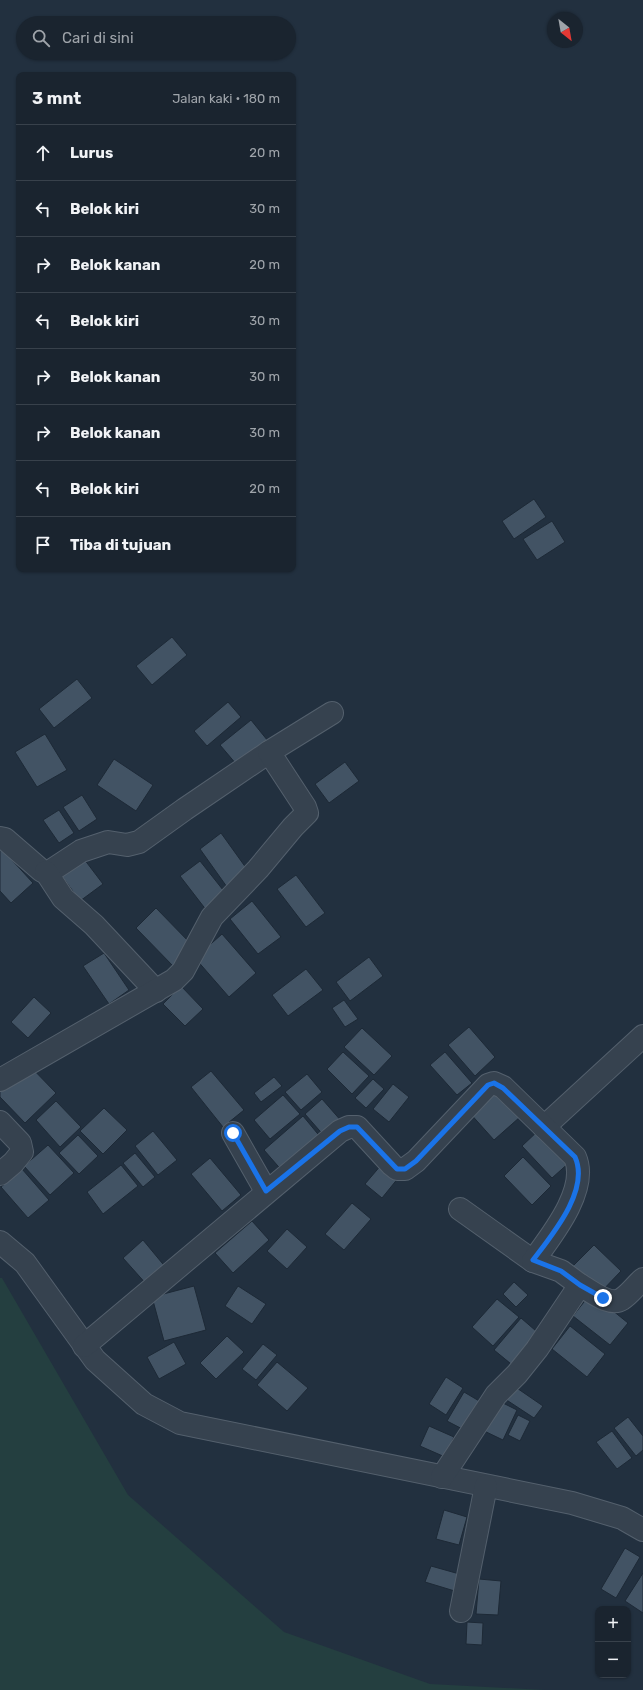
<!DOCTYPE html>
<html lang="id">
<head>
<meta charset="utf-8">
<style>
  body { margin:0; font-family:Rubik,sans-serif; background:#27303b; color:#f1f3f6 }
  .controls { position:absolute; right:12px; bottom:12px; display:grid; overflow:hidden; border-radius:8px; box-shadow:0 1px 3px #0004 }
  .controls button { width:36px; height:36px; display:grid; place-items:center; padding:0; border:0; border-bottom:1px solid #38414b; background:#1a242f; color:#f1f3f6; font:20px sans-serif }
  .compass { position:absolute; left:547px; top:12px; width:36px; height:36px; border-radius:50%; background:#1a242f; box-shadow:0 1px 3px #0004; rotate:149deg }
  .stop { position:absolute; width:12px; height:12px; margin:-9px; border:3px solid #1a73e8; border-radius:50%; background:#fff }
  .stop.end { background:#1a73e8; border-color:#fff; box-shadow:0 1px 4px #0008 }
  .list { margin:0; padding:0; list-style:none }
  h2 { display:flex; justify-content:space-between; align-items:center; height:52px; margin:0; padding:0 16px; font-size:17px }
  h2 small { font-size:13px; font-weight:400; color:#9fa4aa }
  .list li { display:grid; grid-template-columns:26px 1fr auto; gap:12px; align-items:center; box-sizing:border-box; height:56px; padding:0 16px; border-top:1px solid #38414b }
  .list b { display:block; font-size:15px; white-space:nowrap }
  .list em { font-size:13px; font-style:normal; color:#9fa4aa }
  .icon { flex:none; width:22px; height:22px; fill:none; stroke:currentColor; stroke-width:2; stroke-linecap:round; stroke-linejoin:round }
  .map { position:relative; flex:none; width:643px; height:1690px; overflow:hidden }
  .search { position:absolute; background:#1a242f; box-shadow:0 1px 3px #0004; left:16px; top:16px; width:280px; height:44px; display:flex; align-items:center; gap:10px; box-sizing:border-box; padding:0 14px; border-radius:22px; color:#9fa4aa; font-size:15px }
  .panel { position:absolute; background:#1a242f; box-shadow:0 1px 3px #0004; left:16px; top:72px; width:280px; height:500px; border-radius:8px }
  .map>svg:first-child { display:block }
</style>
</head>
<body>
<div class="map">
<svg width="643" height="1690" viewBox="0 0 643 1690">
  <rect width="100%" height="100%" fill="#22303f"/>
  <!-- green -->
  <polygon fill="#243f40" points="0,1278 2,1278 128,1495 284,1632 430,1684 545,1690 0,1690"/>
  <!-- building -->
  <g fill="#425364" stroke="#1d2936">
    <polygon points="534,499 546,517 514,539 502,521"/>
    <polygon points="552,521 565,542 537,560 523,539"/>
    <polygon points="172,637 187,655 152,685 136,666"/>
    <polygon points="77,679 92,698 54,728 39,709"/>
    <polygon points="228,702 241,717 207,746 194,731"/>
    <polygon points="251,720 268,741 237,765 220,745"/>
    <polygon points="45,734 67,770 37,787 15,752"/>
    <polygon points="114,759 153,785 136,811 97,785"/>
    <polygon points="345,762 359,781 329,803 315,784"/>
    <polygon points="82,795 97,819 79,831 63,807"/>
    <polygon points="59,810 74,833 59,843 43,820"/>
    <polygon points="221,833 249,872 227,887 200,849"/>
    <polygon points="0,847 33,883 11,903 0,891"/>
    <polygon points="81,855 103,884 80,901 59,872"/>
    <polygon points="200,861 227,895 207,911 180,876"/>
    <polygon points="296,875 325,913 306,927 277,889"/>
    <polygon points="252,901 281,937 258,954 230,919"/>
    <polygon points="156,908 193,946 173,966 136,928"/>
    <polygon points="222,934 256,973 229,997 195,958"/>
    <polygon points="104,953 129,990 109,1004 83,966"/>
    <polygon points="369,957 383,976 350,1001 336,982"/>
    <polygon points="306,969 323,990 288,1016 272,995"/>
    <polygon points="181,986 203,1009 185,1026 163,1004"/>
    <polygon points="34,997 51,1013 28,1038 11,1022"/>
    <polygon points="344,1000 358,1019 345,1027 332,1008"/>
    <polygon points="469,1027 495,1057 475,1076 448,1045"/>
    <polygon points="362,1028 392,1056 374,1075 344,1047"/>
    <polygon points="343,1052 369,1076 352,1094 327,1069"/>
    <polygon points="445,1052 472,1083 457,1095 430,1065"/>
    <polygon points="28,1064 56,1093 25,1123 0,1097 0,1091"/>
    <polygon points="211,1071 244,1110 223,1127 191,1087"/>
    <polygon points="307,1074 322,1092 301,1110 285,1092"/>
    <polygon points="274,1077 282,1086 261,1102 254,1093"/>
    <polygon points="373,1079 384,1089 366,1108 355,1098"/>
    <polygon points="393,1084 409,1097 389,1122 373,1109"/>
    <polygon points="494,1088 520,1117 494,1140 468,1111"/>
    <polygon points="283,1095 300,1114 270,1139 254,1120"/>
    <polygon points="322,1099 343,1123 326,1138 305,1114"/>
    <polygon points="56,1101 81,1127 60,1147 36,1120"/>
    <polygon points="104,1108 127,1130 103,1154 80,1131"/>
    <polygon points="303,1116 322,1139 284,1173 264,1150"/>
    <polygon points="540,1129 571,1161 552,1178 522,1146"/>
    <polygon points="153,1131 177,1160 158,1175 135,1146"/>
    <polygon points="78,1135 98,1156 79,1174 59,1153"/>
    <polygon points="48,1145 74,1173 50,1195 24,1166"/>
    <polygon points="135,1153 155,1177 143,1187 123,1163"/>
    <polygon points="523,1157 551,1186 532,1205 504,1176"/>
    <polygon points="210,1158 241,1195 222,1211 191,1174"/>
    <polygon points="382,1164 399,1177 382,1198 365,1184"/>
    <polygon points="121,1165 138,1186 103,1214 87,1192"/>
    <polygon points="22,1169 49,1200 28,1218 1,1187"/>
    <polygon points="352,1203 371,1219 344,1250 325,1234"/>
    <polygon points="252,1221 269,1240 233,1273 215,1253"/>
    <polygon points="287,1229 307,1247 287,1269 267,1251"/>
    <polygon points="143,1240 167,1269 148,1286 123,1258"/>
    <polygon points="594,1245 621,1271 600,1293 573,1266"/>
    <polygon points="514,1282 528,1295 516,1307 503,1294"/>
    <polygon points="194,1286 206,1330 164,1341 152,1297"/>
    <polygon points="238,1286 266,1304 252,1324 225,1306"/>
    <polygon points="591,1293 628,1323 610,1345 573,1316"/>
    <polygon points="497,1299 519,1317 493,1346 472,1327"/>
    <polygon points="521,1318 543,1337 516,1368 494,1350"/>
    <polygon points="570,1326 605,1354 587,1377 552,1349"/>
    <polygon points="227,1336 244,1352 216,1379 200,1363"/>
    <polygon points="174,1342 186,1364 159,1379 147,1357"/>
    <polygon points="263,1344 277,1355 256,1380 242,1369"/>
    <polygon points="277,1362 308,1388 287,1411 257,1385"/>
    <polygon points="446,1377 463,1388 446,1415 429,1404"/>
    <polygon points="511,1384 543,1406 534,1418 502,1397"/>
    <polygon points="464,1392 486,1405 470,1433 447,1421"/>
    <polygon points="495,1399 517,1410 503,1440 480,1429"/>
    <polygon points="518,1415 530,1421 520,1441 508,1435"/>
    <polygon points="628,1417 643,1436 643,1450 636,1456 614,1428"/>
    <polygon points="429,1426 454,1437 445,1457 420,1446"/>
    <polygon points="612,1431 632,1458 617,1469 596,1442"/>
    <polygon points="444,1510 467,1517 459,1545 436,1539"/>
    <polygon points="625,1548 640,1557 616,1598 601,1589"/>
    <polygon points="431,1566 463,1575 458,1592 425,1582"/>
    <polygon points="643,1573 643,1613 625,1601"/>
    <polygon points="479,1579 501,1581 498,1615 476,1614"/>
    <polygon points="467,1622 483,1623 482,1645 466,1644"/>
  </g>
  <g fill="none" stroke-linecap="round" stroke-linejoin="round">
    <defs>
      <g id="street">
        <polyline points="0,838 5,839 42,871 49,872 81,851 108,842 127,845 139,842 185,809 269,752"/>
        <polyline points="46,872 63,898 94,925 156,991"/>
        <polyline points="0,1080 174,980 183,971 212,917 258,869 293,827 307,813 305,807 269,752 332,713"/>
        <polyline points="0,1122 20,1143 22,1152 13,1163 0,1174"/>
        <polyline points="544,1127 643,1036"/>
        <polyline points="233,1133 266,1191"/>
        <polyline points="460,1209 533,1261 561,1271 580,1285"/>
        <polyline points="0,1242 25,1263 95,1360 144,1404 180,1423 572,1503 622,1518 643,1530"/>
        <path d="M 84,1346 L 340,1131 L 349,1127 L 357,1127 L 392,1165 L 397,1169 L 405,1169 L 416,1161 L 488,1085 L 494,1083 L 503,1087 L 575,1157 C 589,1189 552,1235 533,1261"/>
        <path d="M 442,1477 L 496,1395 L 517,1374 L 537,1349 L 580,1285 C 591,1291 610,1307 622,1299 C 630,1294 636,1285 643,1279"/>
        <polyline points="461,1611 486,1486"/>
      </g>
    </defs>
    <!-- street casing -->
    <use href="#street" stroke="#54606d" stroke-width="24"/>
    <!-- street -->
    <use href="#street" stroke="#36424f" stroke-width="22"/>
  </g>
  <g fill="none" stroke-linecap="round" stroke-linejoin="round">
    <!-- route -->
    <path stroke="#1a73e8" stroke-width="5" d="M 233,1133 L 266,1191 L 340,1131 L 349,1127 L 357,1127 L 397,1169 L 405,1169 L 416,1161 L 488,1085 L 494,1083 L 503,1088 L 575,1157 C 590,1190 552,1235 533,1260 L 561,1271 L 580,1285 L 603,1298"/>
  </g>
</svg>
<div class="controls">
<button>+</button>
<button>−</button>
</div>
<svg class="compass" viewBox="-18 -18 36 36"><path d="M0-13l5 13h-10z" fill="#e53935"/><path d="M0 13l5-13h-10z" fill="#9fa4aa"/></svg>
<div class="stop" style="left:233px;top:1133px"></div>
<div class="stop end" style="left:603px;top:1298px"></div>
<div class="search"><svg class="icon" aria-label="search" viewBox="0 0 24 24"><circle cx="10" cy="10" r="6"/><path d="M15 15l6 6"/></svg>Cari di sini</div>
<section class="panel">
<h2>3 mnt<small>Jalan kaki · 180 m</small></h2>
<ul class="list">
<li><svg class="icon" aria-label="ahead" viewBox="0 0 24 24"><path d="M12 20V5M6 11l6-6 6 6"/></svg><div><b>Lurus</b></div><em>20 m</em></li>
<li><svg class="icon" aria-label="left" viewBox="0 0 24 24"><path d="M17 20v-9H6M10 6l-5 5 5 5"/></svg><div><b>Belok kiri</b></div><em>30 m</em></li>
<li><svg class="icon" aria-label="right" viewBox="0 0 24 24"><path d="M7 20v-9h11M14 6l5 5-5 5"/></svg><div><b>Belok kanan</b></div><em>20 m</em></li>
<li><svg class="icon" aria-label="left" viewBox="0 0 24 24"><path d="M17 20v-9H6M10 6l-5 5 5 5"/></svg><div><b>Belok kiri</b></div><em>30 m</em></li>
<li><svg class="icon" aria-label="right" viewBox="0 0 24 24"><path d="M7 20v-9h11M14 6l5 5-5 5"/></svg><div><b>Belok kanan</b></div><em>30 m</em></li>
<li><svg class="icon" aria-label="right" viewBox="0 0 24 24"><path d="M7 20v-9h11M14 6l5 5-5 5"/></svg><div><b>Belok kanan</b></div><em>30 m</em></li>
<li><svg class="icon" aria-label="left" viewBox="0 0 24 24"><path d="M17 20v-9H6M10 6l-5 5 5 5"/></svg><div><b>Belok kiri</b></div><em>20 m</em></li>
<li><svg class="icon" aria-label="arrive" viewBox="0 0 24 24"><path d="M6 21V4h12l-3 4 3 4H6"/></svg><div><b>Tiba di tujuan</b></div></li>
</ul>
</section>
</div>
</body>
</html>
